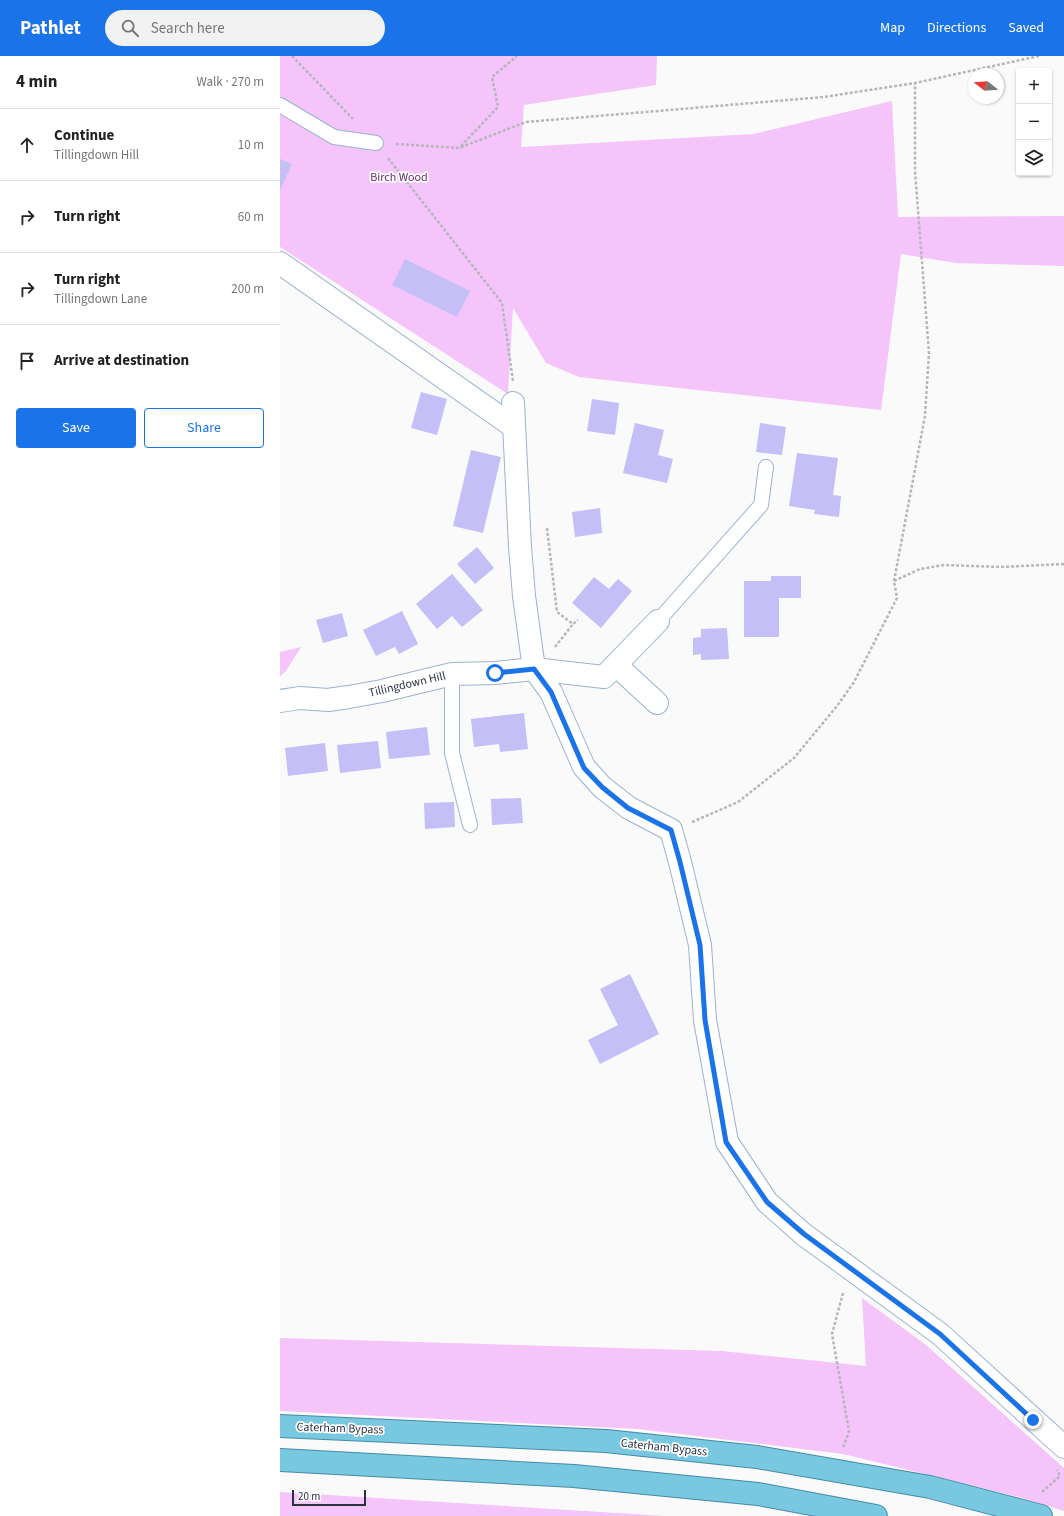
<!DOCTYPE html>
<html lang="en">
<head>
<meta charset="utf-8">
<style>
  body { margin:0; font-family:"Source Sans 3",sans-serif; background:#f2f2f2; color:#222 }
  .controls { position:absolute; right:12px; top:12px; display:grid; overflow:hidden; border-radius:4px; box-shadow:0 1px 3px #0004 }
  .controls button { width:36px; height:36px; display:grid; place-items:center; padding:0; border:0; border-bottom:1px solid #e0e0e0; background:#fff; color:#222; font:20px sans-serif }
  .compass { position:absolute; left:688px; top:12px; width:36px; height:36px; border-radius:50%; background:#fff; box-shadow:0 1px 3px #0004; rotate:287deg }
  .scale { position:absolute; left:12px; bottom:10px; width:74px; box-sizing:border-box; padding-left:4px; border:2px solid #29323d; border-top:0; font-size:11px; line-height:14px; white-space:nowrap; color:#29323d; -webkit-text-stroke:3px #fff; paint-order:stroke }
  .stop { position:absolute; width:12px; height:12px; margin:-9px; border:3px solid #1a73e8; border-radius:50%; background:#fff }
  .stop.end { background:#1a73e8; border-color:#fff; box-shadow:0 1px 4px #0008 }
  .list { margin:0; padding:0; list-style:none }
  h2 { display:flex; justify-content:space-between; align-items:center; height:52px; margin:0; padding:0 16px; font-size:17px }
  h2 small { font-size:13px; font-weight:400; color:#767676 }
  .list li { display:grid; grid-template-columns:26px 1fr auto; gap:12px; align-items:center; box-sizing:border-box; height:72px; padding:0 16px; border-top:1px solid #e0e0e0 }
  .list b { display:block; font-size:15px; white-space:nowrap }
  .list p { margin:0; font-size:13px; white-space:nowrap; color:#767676 }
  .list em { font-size:13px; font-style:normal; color:#767676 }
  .actions { display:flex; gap:8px; padding:12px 16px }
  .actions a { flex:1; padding:9px 0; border:1px solid #1a73e8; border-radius:4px; text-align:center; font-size:14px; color:#1a73e8 }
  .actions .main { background:#1a73e8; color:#fff }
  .icon { flex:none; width:22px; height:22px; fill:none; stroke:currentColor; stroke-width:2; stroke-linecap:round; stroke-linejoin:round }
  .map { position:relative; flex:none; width:784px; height:1460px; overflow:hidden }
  header { display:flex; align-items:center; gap:24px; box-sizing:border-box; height:56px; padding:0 20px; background:#1a73e8; color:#fff }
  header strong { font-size:19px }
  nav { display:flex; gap:22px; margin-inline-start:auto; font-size:14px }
  .search { width:280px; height:36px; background:#f2f2f2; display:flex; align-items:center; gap:10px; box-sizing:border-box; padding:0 14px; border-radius:22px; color:#767676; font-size:15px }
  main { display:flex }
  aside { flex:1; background:#fff }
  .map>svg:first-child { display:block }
</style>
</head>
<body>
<header>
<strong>Pathlet</strong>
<div class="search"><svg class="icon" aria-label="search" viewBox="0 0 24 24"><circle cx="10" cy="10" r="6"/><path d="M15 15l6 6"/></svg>Search here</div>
<nav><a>Map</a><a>Directions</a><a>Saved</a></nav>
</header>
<main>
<aside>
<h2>4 min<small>Walk · 270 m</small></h2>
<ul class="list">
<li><svg class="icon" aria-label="ahead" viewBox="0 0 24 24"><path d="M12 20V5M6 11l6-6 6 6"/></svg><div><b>Continue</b><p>Tillingdown Hill</p></div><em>10 m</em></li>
<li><svg class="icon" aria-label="right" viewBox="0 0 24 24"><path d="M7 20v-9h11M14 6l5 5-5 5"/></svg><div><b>Turn right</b></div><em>60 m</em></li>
<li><svg class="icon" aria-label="right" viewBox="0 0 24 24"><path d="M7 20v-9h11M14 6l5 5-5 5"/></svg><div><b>Turn right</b><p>Tillingdown Lane</p></div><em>200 m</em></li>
<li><svg class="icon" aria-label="arrive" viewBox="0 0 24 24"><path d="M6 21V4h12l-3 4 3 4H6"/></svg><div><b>Arrive at destination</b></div></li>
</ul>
<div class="actions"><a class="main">Save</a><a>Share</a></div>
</aside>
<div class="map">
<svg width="784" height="1460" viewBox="0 0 784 1460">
  <rect width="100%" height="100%" fill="#fafafa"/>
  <!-- green -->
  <g fill="#f5c4fa">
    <polygon points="0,0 377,0 376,29 244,49 241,91 474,78 612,45 618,161 784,160 784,210 676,207 621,198 601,354 299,321 266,307 233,252 228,338 0,191"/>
    <polygon points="21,591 6,615 0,620 0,596"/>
    <polygon points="582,1242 646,1289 784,1412 784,1455 739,1441 563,1398 358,1373 0,1355 0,1282 442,1295 586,1310"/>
    <polygon points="0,1436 385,1460 0,1460"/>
  </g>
  <!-- building -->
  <g fill="#c4bff6">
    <polygon points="0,103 12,108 0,134"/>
    <polygon points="125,203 190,235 177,261 112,229"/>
    <polygon points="141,336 167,343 157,379 131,372"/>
    <polygon points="312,343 339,347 335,379 307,375"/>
    <polygon points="355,367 384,374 378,399 393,403 387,427 343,417"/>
    <polygon points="480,367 506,371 502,399 476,396"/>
    <polygon points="191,394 221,401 203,477 173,470"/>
    <polygon points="517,397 558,402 553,439 561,440 559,461 534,458 535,454 509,450"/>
    <polygon points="320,452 322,477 295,481 292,456"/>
    <polygon points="197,491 214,512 195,528 177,508"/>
    <polygon points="172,518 203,554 182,571 172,560 157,573 136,548"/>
    <polygon points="491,520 521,520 521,542 499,542 499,581 464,581 464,525 491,525"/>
    <polygon points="314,521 329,533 338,523 352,535 321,572 292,547"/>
    <polygon points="122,555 138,588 119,598 115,591 96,600 83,574"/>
    <polygon points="62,557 68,580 43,587 36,564"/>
    <polygon points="447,572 449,603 421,604 421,598 413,599 413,582 421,581 421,573"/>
    <polygon points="244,657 248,693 220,696 219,688 194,691 191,663"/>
    <polygon points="147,671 150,699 109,703 106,676"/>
    <polygon points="98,685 101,712 60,717 57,689"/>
    <polygon points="45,687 48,715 8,720 5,692"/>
    <polygon points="241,742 243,767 212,769 211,743"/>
    <polygon points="174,746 175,771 145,773 144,747"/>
    <polygon points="350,918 379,978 320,1008 308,984 338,969 320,933"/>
  </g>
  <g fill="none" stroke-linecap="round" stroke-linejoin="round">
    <defs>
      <g id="service">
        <polyline points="0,49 54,81 96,87"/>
        <polyline points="378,565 481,449 486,411"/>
        <polyline points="172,618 172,697 190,769"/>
      </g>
      <g id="minor">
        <polyline points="0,207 234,371"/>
        <polyline points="233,347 240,491 244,540 254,613 271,636 304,711 322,731 349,752 391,774 400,806 420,889 425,964 447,1086 487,1146 523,1178 660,1278 784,1391"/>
        <polyline points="336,609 377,647"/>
        <polyline points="0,645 20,642 48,644 69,641 102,635 172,618 215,617 254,613 324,621 378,565"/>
      </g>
      <g id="trunk">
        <polyline points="0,1370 326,1385 477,1401 650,1431 761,1460"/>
        <polyline points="0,1404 294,1420 478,1438 596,1460"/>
      </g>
    </defs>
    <!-- service casing -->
    <use href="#service" stroke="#9bb2ce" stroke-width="16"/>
    <!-- minor casing -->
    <use href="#minor" stroke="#9bb2ce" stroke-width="24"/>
    <!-- trunk casing -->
    <use href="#trunk" stroke="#468ba2" stroke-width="24"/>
    <!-- path -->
    <g stroke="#b4b7bb" stroke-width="2.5" stroke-dasharray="3 2" stroke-linecap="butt">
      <polyline points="12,0 73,63"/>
      <polyline points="116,88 179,92 246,66 544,41 635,27 759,0"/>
      <polyline points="181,90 218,51 212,21 237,0"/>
      <polyline points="108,102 222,247 233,325"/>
      <polyline points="267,472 277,556 293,568 298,564"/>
      <polyline points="614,525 645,360 649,297 635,115 635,27"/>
      <polyline points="275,591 293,568"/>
      <polyline points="412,766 458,746 514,702 557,650 574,626 617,542 614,525 640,513 664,509 721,511 784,508"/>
      <polyline points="563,1237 552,1278 569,1375 563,1392"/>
      <polyline points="762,1436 780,1420 777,1414"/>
    </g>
    <!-- service -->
    <use href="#service" stroke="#fff" stroke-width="14"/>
    <!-- minor -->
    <use href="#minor" stroke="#fff" stroke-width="22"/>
    <!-- trunk -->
    <use href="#trunk" stroke="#77c8e0" stroke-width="22"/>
  </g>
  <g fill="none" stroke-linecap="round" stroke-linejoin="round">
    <!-- route -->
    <polyline stroke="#1a73e8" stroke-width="5" points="215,617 254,613 271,636 304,712 322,731 348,752 391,774 400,806 420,889 425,964 446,1086 487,1146 524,1178 660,1278 753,1364"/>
  </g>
  <g text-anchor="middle" stroke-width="3.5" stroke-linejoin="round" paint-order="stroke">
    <!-- park labels -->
    <g font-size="12" fill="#672c6f" stroke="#fff">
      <text x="119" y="125">Birch Wood</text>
    </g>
    <!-- street labels -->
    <g font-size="12" fill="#29323d" stroke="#fff">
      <text transform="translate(127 628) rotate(-13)" y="4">Tillingdown Hill</text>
      <text transform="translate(60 1372) rotate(2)" y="4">Caterham Bypass</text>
      <text transform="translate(384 1391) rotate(6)" y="4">Caterham Bypass</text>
    </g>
  </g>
</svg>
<div class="controls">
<button>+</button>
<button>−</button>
<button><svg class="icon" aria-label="layers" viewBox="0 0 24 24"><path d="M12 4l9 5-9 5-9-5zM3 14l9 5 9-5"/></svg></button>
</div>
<svg class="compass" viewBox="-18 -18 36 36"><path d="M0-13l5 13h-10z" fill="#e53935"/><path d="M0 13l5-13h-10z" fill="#767676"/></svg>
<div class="scale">20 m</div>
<div class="stop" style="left:215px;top:617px"></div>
<div class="stop end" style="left:753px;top:1364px"></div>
</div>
</main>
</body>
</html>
